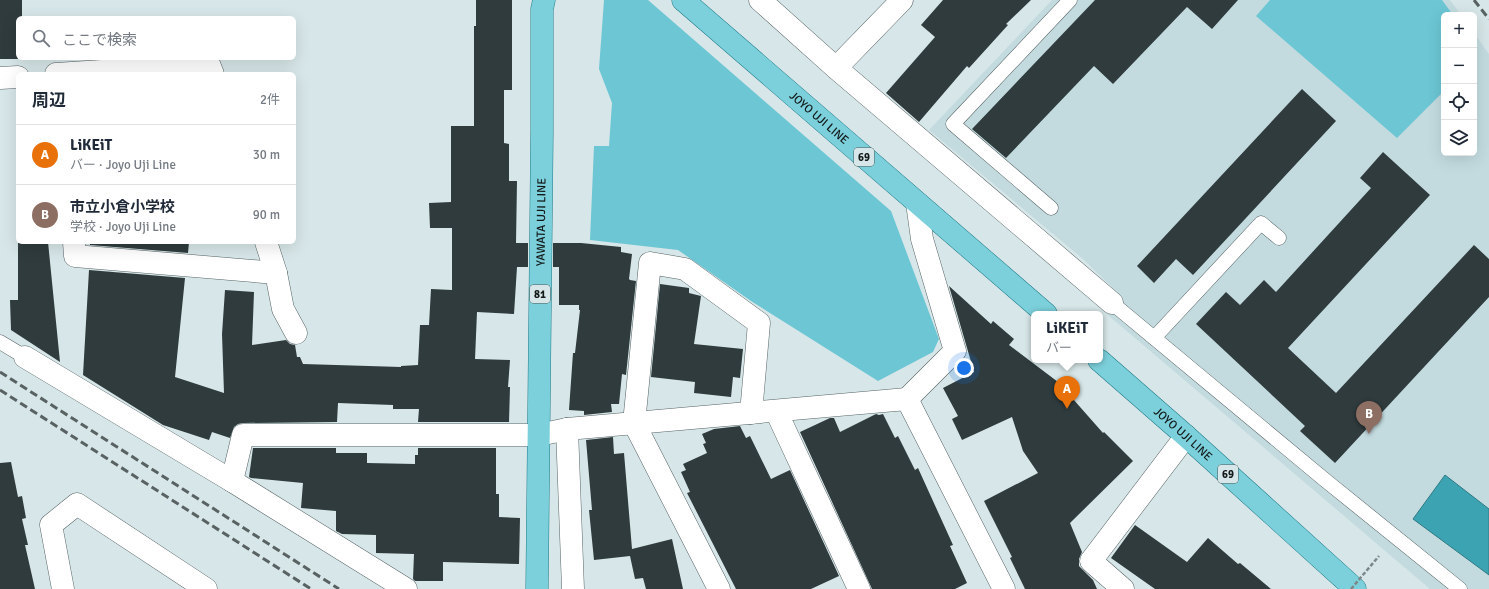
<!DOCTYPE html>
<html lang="ja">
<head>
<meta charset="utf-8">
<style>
  body { margin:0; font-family:Signika,"Noto Sans JP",sans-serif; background:#f2f2f3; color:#1f2937 }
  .controls { position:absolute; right:12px; top:12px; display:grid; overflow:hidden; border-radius:6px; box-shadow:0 4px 16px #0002 }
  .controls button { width:36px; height:36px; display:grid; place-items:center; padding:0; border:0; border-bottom:1px solid #e0e1e3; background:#fff; color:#1f2937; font:20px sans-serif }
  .you { position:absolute; left:964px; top:368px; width:14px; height:14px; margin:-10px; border:3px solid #fff; border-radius:50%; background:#1a73e8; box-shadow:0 0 0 6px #1a73e833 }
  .badge { display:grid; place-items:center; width:26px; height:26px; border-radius:50%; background:#d93025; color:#fff; font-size:13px; font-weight:700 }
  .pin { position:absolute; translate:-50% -33px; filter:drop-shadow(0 1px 2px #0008) }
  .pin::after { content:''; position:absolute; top:21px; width:14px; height:12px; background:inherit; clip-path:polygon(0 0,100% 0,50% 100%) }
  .popup { position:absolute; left:1031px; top:311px; width:72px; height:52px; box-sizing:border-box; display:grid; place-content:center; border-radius:6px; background:#fff; filter:drop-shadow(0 1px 3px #0005); font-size:13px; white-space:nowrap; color:#747a83 }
  .popup b { font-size:15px; color:#1f2937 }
  .popup::after { content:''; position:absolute; left:50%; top:100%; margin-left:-8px; border:8px solid transparent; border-top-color:#fff }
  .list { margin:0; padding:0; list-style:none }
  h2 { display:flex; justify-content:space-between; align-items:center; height:52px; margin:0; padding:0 16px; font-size:17px }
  h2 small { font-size:13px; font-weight:400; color:#747a83 }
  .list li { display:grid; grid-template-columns:26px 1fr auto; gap:12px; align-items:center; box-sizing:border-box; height:60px; padding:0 16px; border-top:1px solid #e0e1e3 }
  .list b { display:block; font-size:15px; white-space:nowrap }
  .list p { margin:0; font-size:13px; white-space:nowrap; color:#747a83 }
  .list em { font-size:13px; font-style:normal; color:#747a83 }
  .icon { flex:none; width:22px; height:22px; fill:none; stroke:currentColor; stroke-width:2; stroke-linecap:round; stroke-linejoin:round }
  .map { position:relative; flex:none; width:1489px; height:589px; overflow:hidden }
  .search { position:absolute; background:#fff; box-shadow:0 4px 16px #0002; left:16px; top:16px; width:280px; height:44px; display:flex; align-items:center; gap:10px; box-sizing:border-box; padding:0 14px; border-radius:6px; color:#747a83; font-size:15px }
  .panel { position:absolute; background:#fff; box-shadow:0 4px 16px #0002; left:16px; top:72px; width:280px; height:172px; border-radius:6px }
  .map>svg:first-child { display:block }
</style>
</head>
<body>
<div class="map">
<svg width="1489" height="589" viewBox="0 0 1489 589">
  <rect width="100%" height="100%" fill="#d7e6e8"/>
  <!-- built -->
  <polygon fill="#c3dbdf" points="1052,0 1450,0 1461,15 1444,15 1444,153 1474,153 1474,33 1489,54 1489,589 1430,589 1102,310 1118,293 1083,259 929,130"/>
  <!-- green -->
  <g fill="#6cc6d4">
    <polygon points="604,0 648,0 891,211 939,339 933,352 878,381 751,301 678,250 590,240 594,146 609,146 612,103 599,69"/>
    <polygon points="1270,0 1442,0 1453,15 1444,15 1444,91 1397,138 1256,16"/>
  </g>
  <!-- water -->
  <polygon fill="#3ca3b2" stroke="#307a84" points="1445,475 1489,509 1489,575 1413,519"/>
  <!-- building -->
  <g fill="#2f3b3d">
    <polygon points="0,0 22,0 22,18 18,18 18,58 23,59 0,59"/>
    <polygon points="476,0 512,0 512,90 504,90 504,143 509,144 509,181 517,181 516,243 528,243 528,267 517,267 514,314 477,312 475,359 510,360 508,387 510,387 509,422 418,422 419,409 393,409 393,405 338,403 337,422 243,423 238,424 234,427 230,438 212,432 209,440 163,425 83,375 89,270 185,278 175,377 224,393 222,334 225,290 254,292 252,345 286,340 290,344 295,345 297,357 300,357 303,364 401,367 401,366 418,365 420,325 429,325 431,289 452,290 452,228 430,228 429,203 451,202 451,126 474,126 474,26 476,26"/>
    <polygon points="943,0 1031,0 1006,24 1008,25 969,68 967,66 919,122 886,93 935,37 921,25"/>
    <polygon points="1095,0 1238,0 1212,29 1187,7 1113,84 1094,66 1006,158 972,129"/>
    <polygon points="1302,89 1336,121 1193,275 1176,259 1154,283 1137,266"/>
    <polygon points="1383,152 1430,195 1288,348 1336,393 1474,245 1489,259 1489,297 1335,463 1300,431 1305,426 1196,324 1226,292 1240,305 1264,280 1276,292 1371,188 1360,178"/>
    <polygon points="18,242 48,242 60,362 11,330 10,300 18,300"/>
    <polygon points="90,242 189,242 188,253 90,245"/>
    <polygon points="553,243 581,243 621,247 621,252 632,254 629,279 630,280 636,281 626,375 622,374 619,404 611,404 612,412 584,415 584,411 569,410 573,353 575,353 580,310 579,310 579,305 559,305 559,267 553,267"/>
    <polygon points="660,284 689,288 689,293 701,296 694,344 743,349 740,378 733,377 731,397 694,393 695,382 651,377"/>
    <polygon points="949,286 991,324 993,321 1014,339 1009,345 1058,382 1103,433 1104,432 1133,461 1070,523 1082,552 1079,559 1079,566 1093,580 1097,589 1025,589 1010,558 1012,557 984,501 1038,473 1023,451 1012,417 962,440 952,419 958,416 943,388 974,372"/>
    <polygon points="876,414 879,415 883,414 895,438 898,436 915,470 918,468 953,545 950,546 967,583 955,589 872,589 800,432 830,418 834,418 840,432"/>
    <polygon points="740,426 746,438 750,436 771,479 790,470 839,576 811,589 736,589 687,493 690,492 681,472 686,470 683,464 707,453 703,444 706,443 702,434 714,429"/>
    <polygon points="613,437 614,454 624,453 632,549 672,539 683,589 646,589 643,578 635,579 630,556 594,560 589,510 592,510 586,440"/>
    <polygon points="253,448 336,448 336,453 367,453 367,463 415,464 415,455 418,455 418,448 496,448 496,494 499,494 499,517 520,518 519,564 443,562 443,581 415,581 413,579 414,554 376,553 376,535 342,534 336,531 336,511 301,508 303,483 251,478 249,477"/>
    <polygon points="11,462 18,497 22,496 26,518 22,519 28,545 25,545 35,589 0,589 0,463"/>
    <polygon points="1135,525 1187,562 1208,538 1238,564 1240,563 1271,589 1155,589 1111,558"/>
  </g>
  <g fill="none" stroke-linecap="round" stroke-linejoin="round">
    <defs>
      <g id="service">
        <polyline points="1051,208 953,124 1070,0"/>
        <polyline points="1112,303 1325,480 1460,589"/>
        <polyline points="1154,338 1261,223 1279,238"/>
        <polyline points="0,342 25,357"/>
      </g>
      <g id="minor">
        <polyline points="760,0 836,68 1112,303"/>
        <polyline points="836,68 902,0"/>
        <polyline points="56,74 209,64 213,74"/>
        <polyline points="0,78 18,77"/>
        <polyline points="74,242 75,256 276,273 283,309 296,333"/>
        <polyline points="266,242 276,273"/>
        <polyline points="25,357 232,481"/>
        <polyline points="907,399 955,351 922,239 917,203"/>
        <polyline points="776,411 859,589"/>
        <polyline points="567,429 573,589"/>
        <polyline points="63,589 51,525 77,504 206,589"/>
        <polyline points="406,589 232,481 243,435 539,435 567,429 907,399 1004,589"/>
        <polyline points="719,589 634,423 650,263 685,269 759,323 751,413"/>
        <polyline points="1123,589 1091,561 1186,436"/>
      </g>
      <g id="primary">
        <path id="s1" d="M 683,0 L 1046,314"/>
        <path id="s2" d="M 1099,360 L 1186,436 L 1355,589"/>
        <path id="s3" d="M 537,589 L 542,130 L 542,9 L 544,0"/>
      </g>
    </defs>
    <!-- service casing -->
    <use href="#service" stroke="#576466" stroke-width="15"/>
    <!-- minor casing -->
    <use href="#minor" stroke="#576466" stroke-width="23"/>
    <!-- primary casing -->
    <use href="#primary" stroke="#1f7b88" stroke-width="23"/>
    <!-- service -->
    <use href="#service" stroke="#fff" stroke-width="14"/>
    <!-- minor -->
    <use href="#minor" stroke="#fff" stroke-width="22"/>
    <!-- primary -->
    <use href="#primary" stroke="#7cd0db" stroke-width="22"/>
    <!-- rail -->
    <g stroke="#596263" stroke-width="3" stroke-dasharray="8 4" stroke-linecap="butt">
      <polyline points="1474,0 1489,19"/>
      <polyline points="0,372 339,589"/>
      <polyline points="0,390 311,589"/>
    </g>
    <!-- path-bridge -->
    <polyline stroke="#7c8788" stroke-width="2.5" stroke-dasharray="4 2" stroke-linecap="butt" points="1351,589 1379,556"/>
  </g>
  <g text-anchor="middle" stroke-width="4" stroke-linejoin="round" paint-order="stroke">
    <!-- shield labels -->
    <g fill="#d7e6e8" stroke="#4e5657" stroke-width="1">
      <rect x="854" y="148" width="20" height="18" rx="3"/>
      <rect x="530" y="285" width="20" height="18" rx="3"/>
      <rect x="1218" y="465" width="20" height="18" rx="3"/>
    </g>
    <g font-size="11" font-weight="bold" fill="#131919">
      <text x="864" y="161">69</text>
      <text x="540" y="298">81</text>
      <text x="1228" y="478">69</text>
    </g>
    <!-- street labels -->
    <g font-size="12" fill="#131919" stroke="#d7e6e8">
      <text dy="4" stroke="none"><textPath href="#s1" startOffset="180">JOYO UJI LINE</textPath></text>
      <text dy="4" stroke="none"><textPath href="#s3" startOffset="367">YAWATA UJI LINE</textPath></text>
      <text dy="4" stroke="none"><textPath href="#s2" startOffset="112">JOYO UJI LINE</textPath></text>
    </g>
  </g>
</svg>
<div class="controls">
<button>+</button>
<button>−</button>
<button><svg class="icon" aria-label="locate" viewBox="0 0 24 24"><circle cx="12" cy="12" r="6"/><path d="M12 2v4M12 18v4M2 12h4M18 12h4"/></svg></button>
<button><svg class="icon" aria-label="layers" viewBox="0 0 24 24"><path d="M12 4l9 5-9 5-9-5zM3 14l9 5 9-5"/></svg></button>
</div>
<div class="you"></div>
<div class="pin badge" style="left:1067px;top:409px;background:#e8710a">A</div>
<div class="popup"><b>LiKEiT</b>バー</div>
<div class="pin badge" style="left:1369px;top:434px;background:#8d6e63">B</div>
<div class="search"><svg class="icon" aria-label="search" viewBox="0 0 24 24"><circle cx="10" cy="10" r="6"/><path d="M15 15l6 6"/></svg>ここで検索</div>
<section class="panel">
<h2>周辺<small>2件</small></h2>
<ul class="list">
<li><span class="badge" style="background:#e8710a">A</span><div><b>LiKEiT</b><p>バー · Joyo Uji Line</p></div><em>30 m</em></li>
<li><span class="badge" style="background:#8d6e63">B</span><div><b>市立小倉小学校</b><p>学校 · Joyo Uji Line</p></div><em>90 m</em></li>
</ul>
</section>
</div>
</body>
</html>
